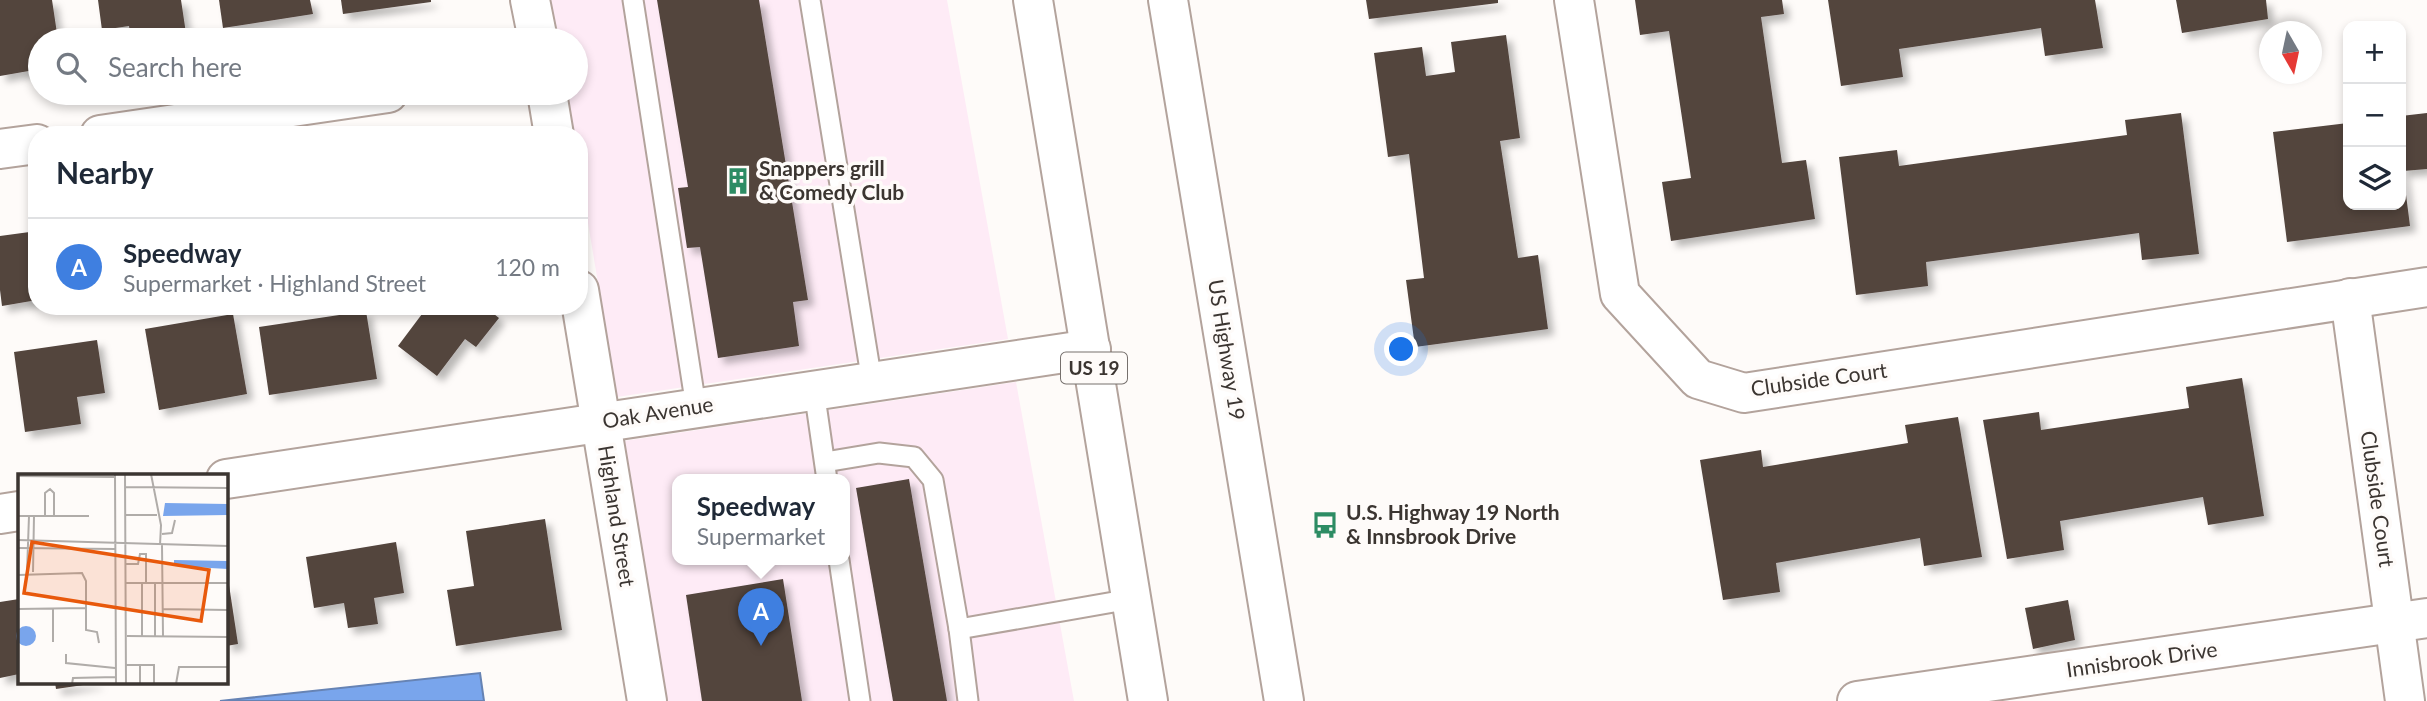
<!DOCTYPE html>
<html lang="en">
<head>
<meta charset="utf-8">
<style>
  body { margin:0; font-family:Lato,sans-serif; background:#f2f2f3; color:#1f2937 }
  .controls { position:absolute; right:21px; top:21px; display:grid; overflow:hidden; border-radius:14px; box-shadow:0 4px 10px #0003 }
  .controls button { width:63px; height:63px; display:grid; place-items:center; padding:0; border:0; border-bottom:2px solid #e0e1e3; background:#fff; color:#1f2937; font:35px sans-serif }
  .compass { position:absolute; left:2259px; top:21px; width:63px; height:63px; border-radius:50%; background:#fff; box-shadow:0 4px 10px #0003; rotate:171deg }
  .you { position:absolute; left:1402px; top:350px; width:24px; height:24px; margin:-18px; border:5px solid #fff; border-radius:50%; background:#1a73e8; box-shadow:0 0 0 10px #1a73e833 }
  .badge { display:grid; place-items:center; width:46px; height:46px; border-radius:50%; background:#2d8c64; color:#fff; font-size:23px; font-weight:700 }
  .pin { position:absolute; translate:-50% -58px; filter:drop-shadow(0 2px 4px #0008) }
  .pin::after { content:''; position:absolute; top:37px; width:24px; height:21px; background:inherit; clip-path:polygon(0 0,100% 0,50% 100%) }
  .popup { position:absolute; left:672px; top:474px; width:178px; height:91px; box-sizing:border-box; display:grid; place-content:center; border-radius:14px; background:#fff; filter:drop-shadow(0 2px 5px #0005); font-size:23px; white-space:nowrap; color:#747a83 }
  .popup b { font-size:26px; color:#1f2937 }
  .popup::after { content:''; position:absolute; left:50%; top:100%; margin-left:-14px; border:14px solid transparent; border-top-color:#fff }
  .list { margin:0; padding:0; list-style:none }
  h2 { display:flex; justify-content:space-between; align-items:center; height:91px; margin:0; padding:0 28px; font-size:30px }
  h2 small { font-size:23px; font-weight:400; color:#747a83 }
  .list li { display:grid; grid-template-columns:46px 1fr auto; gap:21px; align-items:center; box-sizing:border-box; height:98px; padding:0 28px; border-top:2px solid #e0e1e3 }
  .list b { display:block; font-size:26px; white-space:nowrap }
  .list p { margin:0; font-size:23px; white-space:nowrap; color:#747a83 }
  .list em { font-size:23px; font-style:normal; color:#747a83 }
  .icon { flex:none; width:38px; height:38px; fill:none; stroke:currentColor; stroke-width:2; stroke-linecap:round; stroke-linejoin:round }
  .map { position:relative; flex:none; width:2427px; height:701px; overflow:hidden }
  .search { position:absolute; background:#fff; box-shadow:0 4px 10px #0003; left:28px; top:28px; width:560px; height:77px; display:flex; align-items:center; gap:18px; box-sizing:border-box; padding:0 24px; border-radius:38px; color:#747a83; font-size:26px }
  .panel { position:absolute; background:#fff; box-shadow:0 4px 10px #0003; left:28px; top:126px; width:560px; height:189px; border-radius:28px }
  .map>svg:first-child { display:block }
</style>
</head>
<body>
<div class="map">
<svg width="2427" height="701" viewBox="0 0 2427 701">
  <defs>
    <filter id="shadow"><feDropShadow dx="6" dy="6" stdDeviation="3.5" flood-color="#0004"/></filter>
  </defs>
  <rect width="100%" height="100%" fill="#fefbf9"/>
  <!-- commercial -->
  <g fill="#feebf6" fill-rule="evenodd">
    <polygon points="551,0 947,0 1008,339 617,397 579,169 579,135 574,135 567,93 576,93 576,40 558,40"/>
    <path d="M 1016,382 L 1074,701 L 667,701 L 624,441 ZM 677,480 L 845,480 L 845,560 L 677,560 Z"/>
  </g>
  <!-- water -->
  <polygon fill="#79a5ec" stroke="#6683b4" stroke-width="2" points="480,673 484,701 220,701"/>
  <!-- building -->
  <g fill="#52443d" filter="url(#shadow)">
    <polygon points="0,0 52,0 58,40 40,40 40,69 0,76"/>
    <polygon points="98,0 181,0 187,40 131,40 129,26 102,30"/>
    <polygon points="219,0 310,0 313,14 223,28"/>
    <polygon points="341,0 431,0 431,2 343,14"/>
    <polygon points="657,0 759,0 808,300 793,302 799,346 718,358 700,247 687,248 678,188 688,187"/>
    <polygon points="1366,0 1498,0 1498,3 1369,19"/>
    <polygon points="1635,0 1782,0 1784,14 1761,17 1782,163 1806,160 1815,219 1671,241 1662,182 1691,178 1669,31 1640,35"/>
    <polygon points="1828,0 2095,0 2103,48 2045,56 2041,28 1899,49 1903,77 1841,86"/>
    <polygon points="2176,0 2266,0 2268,19 2182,33"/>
    <polygon points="1506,35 1520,138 1500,141 1518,258 1538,255 1548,329 1415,347 1406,280 1424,278 1409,154 1388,157 1374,53 1422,47 1426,76 1455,72 1451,42"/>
    <polygon points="2181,113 2199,254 2142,260 2139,233 1926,262 1928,286 1856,295 1839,157 1897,150 1899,166 2127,135 2125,120"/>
    <polygon points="2427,113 2427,169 2403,171 2410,226 2287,242 2273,132 2348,123 2348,205 2401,205 2401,116"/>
    <polygon points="37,231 37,300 2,306 0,290 0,236"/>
    <polygon points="428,306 484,306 499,318 476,347 465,339 437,376 398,346"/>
    <polygon points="366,311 377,379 269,395 259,327"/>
    <polygon points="233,314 247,394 159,410 145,329"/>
    <polygon points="97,340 105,393 77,397 81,424 25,432 14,352"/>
    <polygon points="2242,378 2264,516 2208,525 2203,497 2060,521 2064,550 2007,559 1983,420 2039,412 2041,430 2189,408 2186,387"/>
    <polygon points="1958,417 1982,557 1924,566 1920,538 1776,563 1780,592 1723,600 1700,460 1761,450 1763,467 1908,443 1905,425"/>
    <polygon points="909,479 947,701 893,701 856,488"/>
    <polygon points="545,519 562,630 456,646 447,590 474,586 466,531"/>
    <polygon points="396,542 404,593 374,598 378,624 348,628 344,603 314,608 306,557"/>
    <polygon points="783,579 802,701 702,701 686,595"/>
    <polygon points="229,585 238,644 226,646 226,586"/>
    <polygon points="19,599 19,674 0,678 0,602"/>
    <polygon points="2068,600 2075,640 2033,649 2025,608"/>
    <polygon points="55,682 97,682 97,683 56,689"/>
  </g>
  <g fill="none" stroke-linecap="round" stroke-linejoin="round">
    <defs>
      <g id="service">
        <polyline points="633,0 696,407"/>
        <polyline points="810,0 872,382"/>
        <polyline points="814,390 827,480"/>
        <polyline points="825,462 879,453 914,457 933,480 959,629"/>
        <polyline points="839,560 860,701"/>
        <polyline points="968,701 959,629 1131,599"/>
      </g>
      <g id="minor">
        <polyline points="530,0 538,40"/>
        <polyline points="1574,0 1620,294 1698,379 1744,393 2427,287"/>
        <polyline points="547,93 554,135"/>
        <polyline points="100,135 388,93"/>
        <polyline points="0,149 37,144"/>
        <polyline points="579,290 647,701"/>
        <polyline points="2350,298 2405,701"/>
        <polyline points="226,479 1091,349"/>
        <polyline points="0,514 19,511"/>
      </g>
      <polyline id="tertiary" points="1857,701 2427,618"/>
      <g id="trunk">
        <polyline points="1033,0 1148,701"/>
        <polyline points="1168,0 1284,701"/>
      </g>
    </defs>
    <!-- service casing -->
    <use href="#service" stroke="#b3a39c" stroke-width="23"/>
    <!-- minor casing -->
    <use href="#minor" stroke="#b3a39c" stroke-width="42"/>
    <!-- tertiary casing -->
    <use href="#tertiary" stroke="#b3a39c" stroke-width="42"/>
    <!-- trunk casing -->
    <use href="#trunk" stroke="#b3a39c" stroke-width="42"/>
    <!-- service -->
    <use href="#service" stroke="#fff" stroke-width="19"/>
    <!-- minor -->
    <use href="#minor" stroke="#fff" stroke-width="38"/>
    <!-- tertiary -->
    <use href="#tertiary" stroke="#fff" stroke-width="38"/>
    <!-- trunk -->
    <use href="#trunk" stroke="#fff" stroke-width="38"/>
  </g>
  <!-- icons -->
  <defs>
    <symbol id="building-bare" viewBox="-9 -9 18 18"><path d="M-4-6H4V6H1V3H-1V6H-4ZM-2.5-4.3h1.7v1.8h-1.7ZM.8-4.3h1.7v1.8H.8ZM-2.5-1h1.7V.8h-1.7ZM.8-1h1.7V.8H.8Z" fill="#2d8c64" stroke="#fefbf9" stroke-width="2.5" paint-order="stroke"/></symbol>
    <symbol id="bus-bare" viewBox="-9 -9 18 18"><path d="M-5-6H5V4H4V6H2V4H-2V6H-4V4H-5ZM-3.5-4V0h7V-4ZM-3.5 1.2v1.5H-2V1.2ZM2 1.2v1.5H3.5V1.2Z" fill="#2d8c64" stroke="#fefbf9" stroke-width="2.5" paint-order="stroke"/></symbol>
  </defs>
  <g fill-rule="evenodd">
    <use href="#building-bare" x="719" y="162" width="38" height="38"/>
    <use href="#bus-bare" x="1306" y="506" width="38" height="38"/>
  </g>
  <g text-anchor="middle" stroke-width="7" stroke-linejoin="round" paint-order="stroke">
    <!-- shield labels -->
    <rect fill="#fefbf9" stroke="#76706d" stroke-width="2" x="1061" y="352.5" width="66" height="31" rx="5"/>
    <g font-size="19" font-weight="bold" fill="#3b3531">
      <text x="1094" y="375">US 19</text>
    </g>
    <!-- poi labels -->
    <g font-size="21" font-weight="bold" fill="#3b3531" stroke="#fefbf9" text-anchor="start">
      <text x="759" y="176">Snappers grill<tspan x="759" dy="24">&amp; Comedy Club</tspan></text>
      <text x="1346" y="520">U.S. Highway 19 North<tspan x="1346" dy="24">&amp; Innsbrook Drive</tspan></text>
    </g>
    <!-- street labels -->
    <g font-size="21" fill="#3b3531" stroke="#fefbf9">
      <text transform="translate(1226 350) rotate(81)" y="7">US Highway 19</text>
      <text transform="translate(1819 380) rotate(-8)" y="7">Clubside Court</text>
      <text transform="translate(658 413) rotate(-9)" y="7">Oak Avenue</text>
      <text transform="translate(2377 499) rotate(82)" y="7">Clubside Court</text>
      <text transform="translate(616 516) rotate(81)" y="7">Highland Street</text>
      <text transform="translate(2142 660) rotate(-8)" y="7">Innisbrook Drive</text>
    </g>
  </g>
  <!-- overview -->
  <g transform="translate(18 474)">
    <rect width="210" height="210" fill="#fefbf9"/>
    <path d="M 147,29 L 210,30 L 210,41 L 145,42 ZM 156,86 L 210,87 L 210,95 L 156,92 ZM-2 162a10 10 0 1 1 20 0a10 10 0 1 1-20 0Z" fill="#79a5ec"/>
    <path fill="none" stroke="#b0aca9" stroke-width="2" d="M 97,0 L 98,210M 107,0 L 108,210M 133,0 L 143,51 L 142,71M 0,2 L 96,3M 107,13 L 210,14M 108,41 L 139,41M 0,42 L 71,42M 27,42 L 27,19 L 32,15 L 36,19 L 36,42M 144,60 L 154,59 L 157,46M 0,66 L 210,72M 144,71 L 145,162M 0,74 L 97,75M 108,90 L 120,90 L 122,80 L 128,80 L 128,109M 9,98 L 11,42M 15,98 L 16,42M 0,101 L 64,99 L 68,107 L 68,156 L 79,158 L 81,169M 108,109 L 210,109M 124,109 L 124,162M 0,135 L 68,134M 144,135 L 210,136M 109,162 L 210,163M 137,162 L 137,109M 35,168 L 35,135M 48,180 L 48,189 L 97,194M 108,191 L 122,191 L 122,210M 122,191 L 136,191 L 136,210M 54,210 L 55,204 L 98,203M 158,210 L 161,193 L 210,193"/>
    <path fill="#e8590c" fill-opacity="0.15" stroke="#e8590c" stroke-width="3.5" d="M 14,68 L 191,96 L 183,147 L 6,119 Z"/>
    <rect width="210" height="210" fill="none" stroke="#3b3531" stroke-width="3.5"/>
  </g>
</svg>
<div class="controls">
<button>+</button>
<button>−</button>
<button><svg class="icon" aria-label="layers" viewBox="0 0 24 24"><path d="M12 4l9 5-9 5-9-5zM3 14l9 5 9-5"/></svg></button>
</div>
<svg class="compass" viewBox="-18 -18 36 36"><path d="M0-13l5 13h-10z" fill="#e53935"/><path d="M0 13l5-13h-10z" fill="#747a83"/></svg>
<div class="you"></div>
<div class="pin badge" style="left:761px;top:646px;background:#3f7fe0">A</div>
<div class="popup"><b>Speedway</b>Supermarket</div>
<div class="search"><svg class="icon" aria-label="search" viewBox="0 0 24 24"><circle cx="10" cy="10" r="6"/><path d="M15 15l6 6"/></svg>Search here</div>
<section class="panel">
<h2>Nearby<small></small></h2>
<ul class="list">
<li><span class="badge" style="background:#3f7fe0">A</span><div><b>Speedway</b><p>Supermarket · Highland Street</p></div><em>120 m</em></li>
</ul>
</section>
</div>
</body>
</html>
